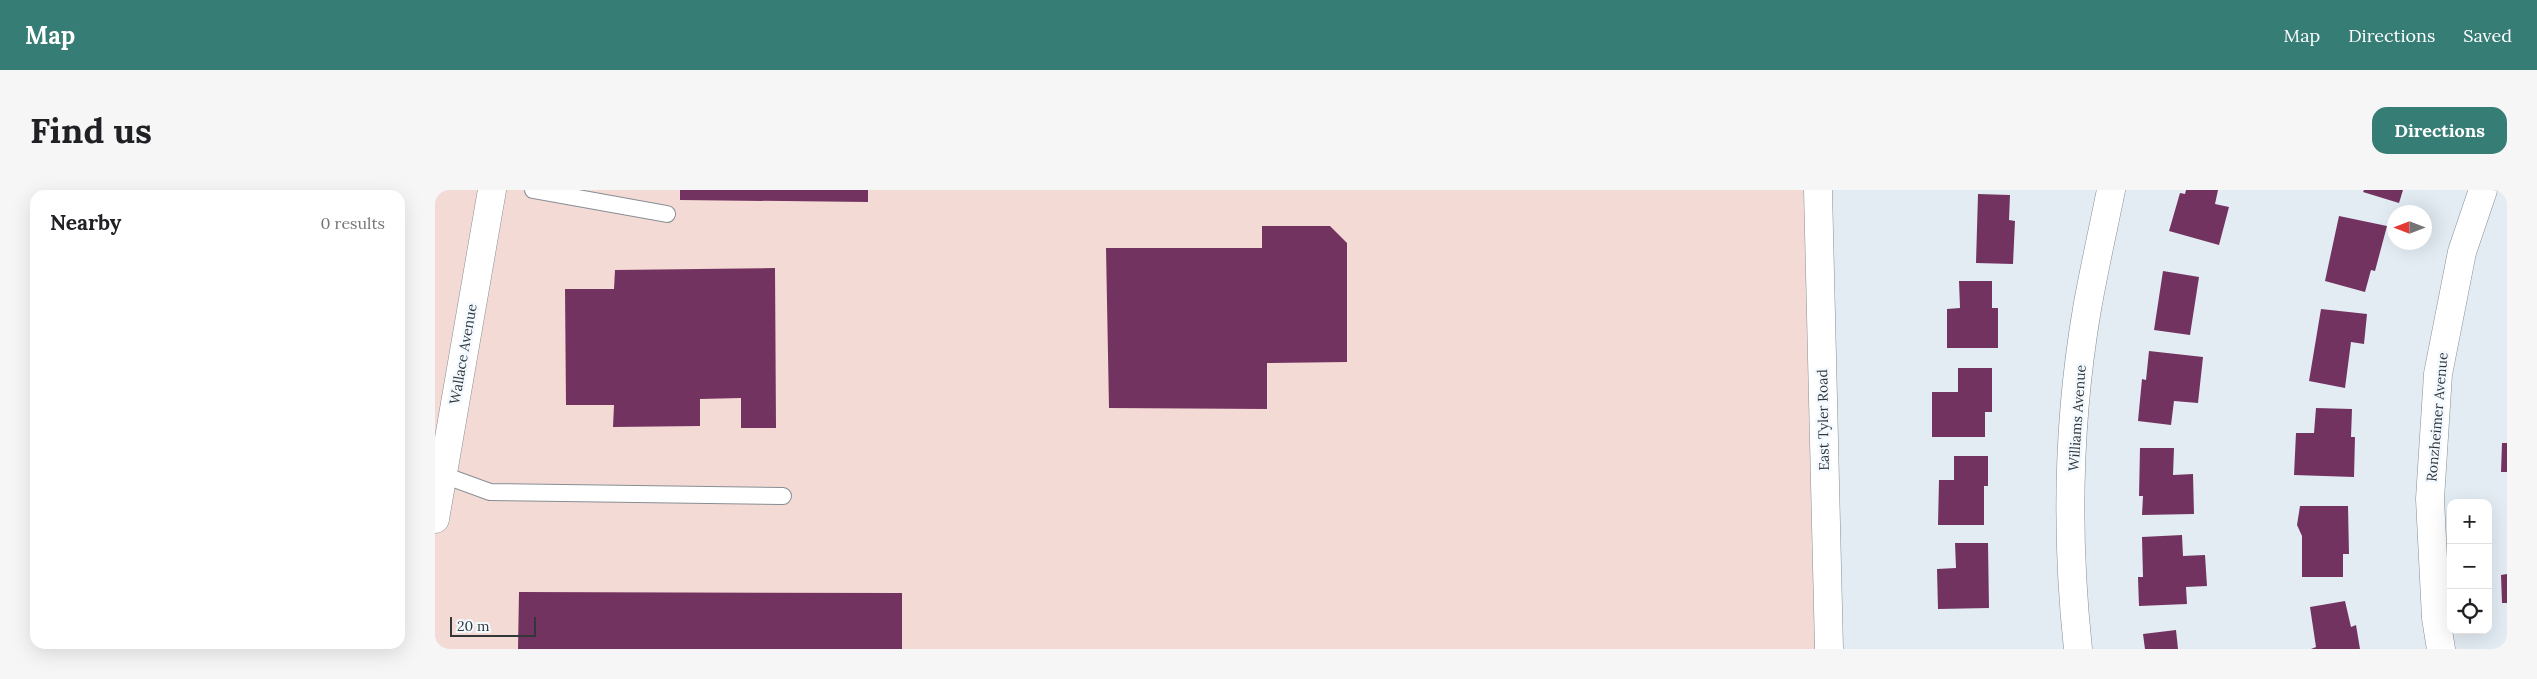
<!DOCTYPE html>
<html lang="en">
<head>
<meta charset="utf-8">
<style>
  body { margin:0; font-family:Lora,serif; background:#f6f6f6; color:#202124 }
  .controls { position:absolute; right:15px; bottom:15px; display:grid; overflow:hidden; border-radius:10px; box-shadow:0 5px 20px #0002 }
  .controls button { width:45px; height:45px; display:grid; place-items:center; padding:0; border:0; border-bottom:1px solid #e0e0e0; background:#fff; color:#202124; font:25px sans-serif }
  .compass { position:absolute; left:1952px; top:15px; width:45px; height:45px; border-radius:50%; background:#fff; box-shadow:0 5px 20px #0002; rotate:270deg }
  .scale { position:absolute; left:15px; bottom:12px; width:86px; box-sizing:border-box; padding-left:5px; border:2px solid #33373a; border-top:0; font-size:14px; line-height:18px; white-space:nowrap; color:#33373a; -webkit-text-stroke:4px #f2f9ff; paint-order:stroke }
  .list { margin:0; padding:0; list-style:none }
  h2 { display:flex; justify-content:space-between; align-items:center; height:65px; margin:0; padding:0 20px; font-size:21px }
  h2 small { font-size:16px; font-weight:400; color:#757577 }
  .icon { flex:none; width:28px; height:28px; fill:none; stroke:currentColor; stroke-width:2; stroke-linecap:round; stroke-linejoin:round }
  .map { position:relative; flex:none; width:2072px; height:459px; overflow:hidden; border-radius:15px }
  header { display:flex; align-items:center; gap:30px; box-sizing:border-box; height:70px; padding:0 25px; background:#367d75; color:#fff }
  header strong { font-size:24px }
  nav { display:flex; gap:28px; margin-inline-start:auto; font-size:18px }
  .intro { display:flex; align-items:center; justify-content:space-between; box-sizing:border-box; height:120px; padding:0 30px }
  h1 { margin:0; font-size:35px }
  .button { padding:12px 22px; border-radius:15px; background:#367d75; color:#fff; font-size:18px; font-weight:700 }
  main { display:flex; gap:30px; padding:0 30px }
  aside { flex:1; background:#fff; border-radius:15px; box-shadow:0 5px 20px #0002 }
  .map>svg:first-child { display:block }
</style>
</head>
<body>
<header>
<strong>Map</strong>
<nav><a>Map</a><a>Directions</a><a>Saved</a></nav>
</header>
<div class="intro"><h1>Find us</h1><a class="button">Directions</a></div>
<main>
<aside>
<h2>Nearby<small>0 results</small></h2>
<ul class="list">
</ul>
</aside>
<div class="map">
<svg width="2072" height="459" viewBox="0 0 2072 459">
  <rect width="100%" height="100%" fill="#e3ecf3"/>
  <!-- industrial -->
  <polygon fill="#f4dad5" points="0,0 1378,0 1381,459 0,459"/>
  <!-- building -->
  <g fill="#733360">
    <polygon points="245,0 433,0 433,12 245,10"/>
    <polygon points="1751,0 1783,0 1780,14 1794,17 1784,55 1734,41 1745,3 1750,4"/>
    <polygon points="1929,0 1968,0 1964,13 1928,2"/>
    <polygon points="1543,4 1575,5 1574,30 1580,31 1578,74 1541,73"/>
    <polygon points="1904,26 1952,36 1940,81 1936,80 1930,102 1890,91"/>
    <polygon points="827,36 895,36 912,53 912,172 832,173 832,219 674,218 671,58 827,58"/>
    <polygon points="340,78 341,238 306,238 306,208 265,209 265,236 178,237 179,215 131,215 130,99 179,99 180,80"/>
    <polygon points="1728,81 1764,87 1755,145 1719,140"/>
    <polygon points="1524,91 1557,91 1557,118 1563,118 1563,158 1512,158 1512,119 1525,118"/>
    <polygon points="1886,119 1932,124 1929,154 1916,152 1910,198 1874,191"/>
    <polygon points="1714,161 1768,167 1763,213 1739,211 1736,235 1703,231 1707,189 1711,190"/>
    <polygon points="1523,178 1557,178 1557,222 1550,222 1550,247 1497,247 1497,202 1523,202"/>
    <polygon points="1881,218 1917,219 1916,247 1920,247 1919,287 1859,285 1861,243 1879,243"/>
    <polygon points="2067,253 2072,253 2072,282 2066,282"/>
    <polygon points="1705,258 1739,258 1738,285 1758,284 1759,324 1707,325 1708,306 1704,306"/>
    <polygon points="1519,266 1553,266 1553,296 1549,296 1549,335 1503,335 1504,290 1519,290"/>
    <polygon points="1865,316 1913,316 1914,364 1908,364 1908,387 1867,387 1867,346 1862,335"/>
    <polygon points="1747,345 1748,366 1770,365 1772,396 1751,397 1752,414 1704,416 1703,387 1708,387 1707,347"/>
    <polygon points="1520,353 1553,353 1554,418 1503,419 1502,379 1521,378"/>
    <polygon points="2072,384 2072,413 2067,413 2066,385"/>
    <polygon points="84,402 467,403 467,459 83,459"/>
    <polygon points="1910,411 1916,437 1921,435 1925,459 1876,459 1881,457 1875,417"/>
    <polygon points="1741,440 1743,459 1710,459 1708,444"/>
  </g>
  <g fill="none" stroke-linecap="round" stroke-linejoin="round">
    <defs>
      <g id="service">
        <polyline points="98,0 232,24"/>
        <polyline points="0,282 55,302 348,306"/>
      </g>
      <g id="minor">
        <polyline points="0,329 57,0"/>
        <path d="M 1643,459 C 1631,347 1633,230 1652,119 C 1659,79 1668,40 1676,0"/>
        <polyline points="2006,459 2001,428 1995,309 2003,184 2027,62 2048,0"/>
      </g>
      <polyline id="tertiary" points="1383,0 1394,459"/>
    </defs>
    <!-- service casing -->
    <use href="#service" stroke="#868e94" stroke-width="18"/>
    <!-- minor casing -->
    <use href="#minor" stroke="#868e94" stroke-width="29"/>
    <!-- tertiary casing -->
    <use href="#tertiary" stroke="#868e94" stroke-width="29"/>
    <!-- service -->
    <use href="#service" stroke="#fff" stroke-width="16"/>
    <!-- minor -->
    <use href="#minor" stroke="#fff" stroke-width="28"/>
    <!-- tertiary -->
    <use href="#tertiary" stroke="#fff" stroke-width="28"/>
  </g>
  <g text-anchor="middle" stroke-width="5" stroke-linejoin="round" paint-order="stroke">
    <!-- street labels -->
    <g font-size="14" fill="#33373a" stroke="#f2f9ff">
      <text transform="translate(28 164) rotate(-80)" y="5">Wallace Avenue</text>
      <text transform="translate(2002 227) rotate(-85)" y="5">Ronzheimer Avenue</text>
      <text transform="translate(1642 228) rotate(-86)" y="5">Williams Avenue</text>
      <text transform="translate(1388 230) rotate(-91)" y="5">East Tyler Road</text>
    </g>
  </g>
</svg>
<div class="controls">
<button>+</button>
<button>−</button>
<button><svg class="icon" aria-label="locate" viewBox="0 0 24 24"><circle cx="12" cy="12" r="6"/><path d="M12 2v4M12 18v4M2 12h4M18 12h4"/></svg></button>
</div>
<svg class="compass" viewBox="-18 -18 36 36"><path d="M0-13l5 13h-10z" fill="#e53935"/><path d="M0 13l5-13h-10z" fill="#757577"/></svg>
<div class="scale">20 m</div>
</div>
</main>
</body>
</html>
